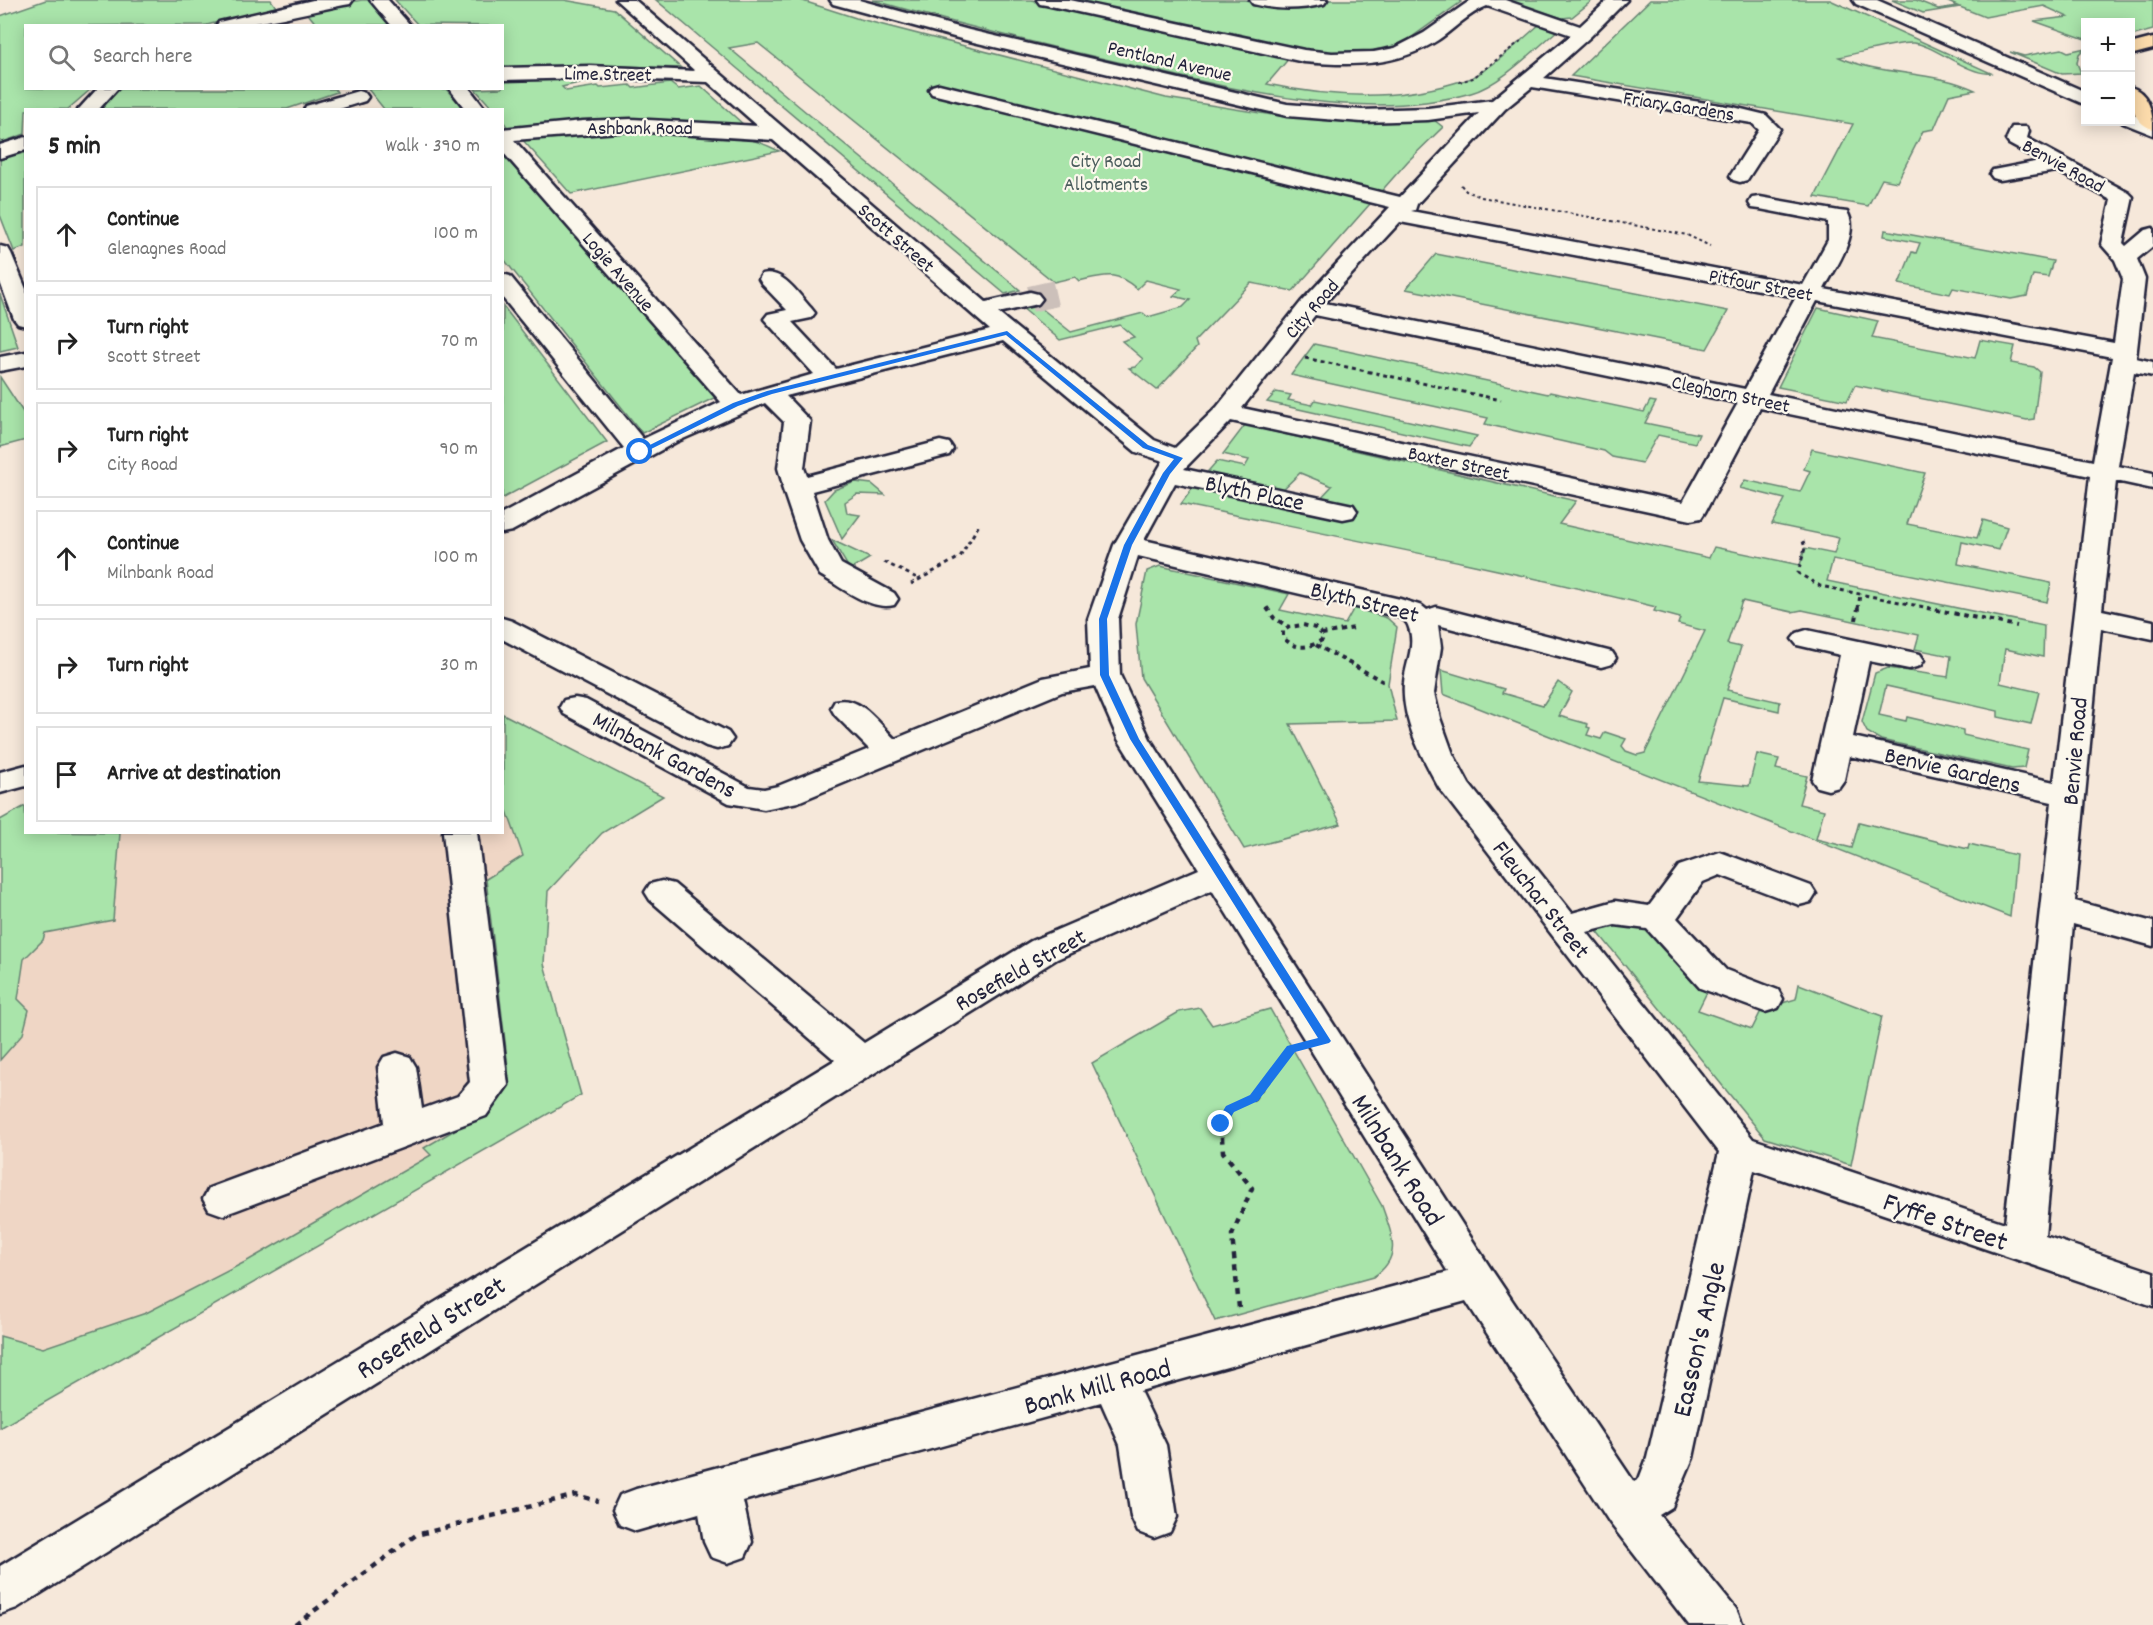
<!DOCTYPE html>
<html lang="en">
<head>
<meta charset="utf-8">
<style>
  body { margin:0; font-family:Dekko,sans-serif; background:#f2f2f2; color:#222 }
  .controls { position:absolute; right:18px; top:18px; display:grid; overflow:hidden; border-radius:0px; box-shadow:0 3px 15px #0003 }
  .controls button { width:54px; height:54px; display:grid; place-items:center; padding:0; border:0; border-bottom:2px solid #e0e0e0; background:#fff; color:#222; font:30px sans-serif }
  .stop { position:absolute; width:18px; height:18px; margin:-14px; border:4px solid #1a73e8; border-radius:50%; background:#fff }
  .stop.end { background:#1a73e8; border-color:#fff; box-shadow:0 2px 6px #0008 }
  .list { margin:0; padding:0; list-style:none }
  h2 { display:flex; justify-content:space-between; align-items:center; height:78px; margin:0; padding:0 24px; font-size:26px }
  h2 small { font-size:20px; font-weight:400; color:#767676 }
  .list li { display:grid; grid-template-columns:39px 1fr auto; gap:18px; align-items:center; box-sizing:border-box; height:96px; margin:0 12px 12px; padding:0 12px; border:2px solid #e0e0e0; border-radius:0px }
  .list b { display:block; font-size:22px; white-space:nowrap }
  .list p { margin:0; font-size:20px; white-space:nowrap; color:#767676 }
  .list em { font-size:20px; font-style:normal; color:#767676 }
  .icon { flex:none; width:33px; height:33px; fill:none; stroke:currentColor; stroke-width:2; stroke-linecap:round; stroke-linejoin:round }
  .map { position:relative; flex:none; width:2153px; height:1625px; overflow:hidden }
  .search { position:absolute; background:#fff; box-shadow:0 3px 15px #0003; left:24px; top:24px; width:480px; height:66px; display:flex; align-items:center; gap:15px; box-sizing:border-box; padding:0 21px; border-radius:0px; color:#767676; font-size:22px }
  .panel { position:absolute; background:#fff; box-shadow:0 3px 15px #0003; left:24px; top:108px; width:480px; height:726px; border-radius:0px }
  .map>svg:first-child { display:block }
</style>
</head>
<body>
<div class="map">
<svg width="2153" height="1625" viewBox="0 0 2153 1625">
  <rect width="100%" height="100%" fill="#f6e8da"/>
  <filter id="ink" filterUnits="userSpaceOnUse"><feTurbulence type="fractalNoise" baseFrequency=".0167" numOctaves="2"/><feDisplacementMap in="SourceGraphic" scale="12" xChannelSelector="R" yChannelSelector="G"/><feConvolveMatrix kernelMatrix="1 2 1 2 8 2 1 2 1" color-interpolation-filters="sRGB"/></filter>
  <g filter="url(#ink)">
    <!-- built -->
    <polygon fill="#efd6c5" points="503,714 663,796 602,833 548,891 544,964 581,1095 0,1428 0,820 25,806 26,832 502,832"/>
    <!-- green -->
    <g fill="#a9e4aa" stroke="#668372" stroke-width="1.5">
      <polygon points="46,0 271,0 276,7 207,25 26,26 26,88 91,89 68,109 26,110 25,134 0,143 0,16"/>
      <polygon points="362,0 369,0 391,25 317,25 304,9"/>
      <polygon points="395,0 564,0 614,9 681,68 587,65 503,70 502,26 418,25"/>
      <path d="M 656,0 L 800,0 L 856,18 L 1166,98 L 1286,117 L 1352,122 L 1434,120 L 1443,127 L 1408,161 L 1293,291 L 1251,283 L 1195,341 L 1197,347 L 1157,390 L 1129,368 L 1135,367 L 1143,359 L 1122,341 L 1134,337 L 1120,325 L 1060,340 L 1021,307 L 1036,304 L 1071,332 L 1143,313 L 1148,317 L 1183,307 L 1190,300 L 1173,296 L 1181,289 L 1146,280 L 1137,289 C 1115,270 1105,275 1079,281 L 1075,277 L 1054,282 L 758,43 L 729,48 L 1020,290 L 1005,294 Z"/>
      <path d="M 872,0 L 1032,0 L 1291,56 L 1267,84 C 1328,97 1394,101 1454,83 C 1461,81 1469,80 1475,76 C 1499,62 1519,42 1540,24 L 1558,30 C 1534,50 1500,85 1471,93 C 1360,124 1231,88 1122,63 C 1038,44 954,23 872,0 Z"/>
      <polygon points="1068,0 1246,0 1264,4 1321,2 1327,0 1460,0 1461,2 1409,39 1394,46 1354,54 1306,50"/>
      <polygon points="1506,0 1593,0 1572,17 1562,18"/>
      <path d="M 1650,0 L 1830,0 L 1991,73 C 1969,76 1933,44 1913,43 C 1897,42 1856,54 1839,57 C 1880,76 1933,70 1975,90 L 1949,95 L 1934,129 L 1923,131 L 1897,182 L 1882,179 L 1868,206 L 1815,197 L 1853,124 L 1571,76 Z"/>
      <polygon points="1892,0 1916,0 1938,9 1957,6 1944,0 2153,0 2153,30 2131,36 2130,22 2086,22 2085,39 2034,21 2068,17 2044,6 1985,17 1960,7 1923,13"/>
      <polygon points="2085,48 2079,54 2077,63 2081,73 2062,74 2010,52 2024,56 2062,49 2068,52"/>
      <path d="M 568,76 L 609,76 L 562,87 L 566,91 L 598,86 L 600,88 L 630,85 L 633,88 L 670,83 L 678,89 L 701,86 L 744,125 C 665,118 587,117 508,128 L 503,121 L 502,110 L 493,109 L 475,89 L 502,88 L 503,80 Z"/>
      <polygon points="335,89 337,92 287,109 99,109 120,89"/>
      <polygon points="368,89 446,89 464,109 384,109"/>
      <path d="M 653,129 C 698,131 738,130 779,151 L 571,194 L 520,137 Z"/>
      <polygon points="25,146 25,247 14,251 0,215 0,155"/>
      <polygon points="503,154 716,397 642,433 503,258"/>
      <polygon points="1885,230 2053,261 2048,277 2033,275 2027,296 2011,299 1953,288 1950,294 1899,284 1912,252 1916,253 1920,243 1884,236"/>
      <polygon points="1436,254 1728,311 1707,349 1406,289"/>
      <polygon points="0,294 18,347 0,351"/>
      <polygon points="503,306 607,442 503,498 502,498"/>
      <polygon points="1818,308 1878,321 1872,338 1975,358 1980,340 2015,346 2011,363 2034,367 2040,372 2034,419 2027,420 1855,385 1847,401 1778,387"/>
      <polygon points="1314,344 1548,394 1550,392 1644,412 1650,401 1656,402 1645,423 1699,434 1695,443 1658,435 1642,463 1612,457 1604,451 1485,424 1488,418 1291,375"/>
      <polygon points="0,377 25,415 26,440 0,447"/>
      <polygon points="1276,392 1291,395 1288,400 1312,405 1315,400 1477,436 1469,447 1267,402"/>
      <path d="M 1245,425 L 1576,501 L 1559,524 L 1709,558 L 1714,547 L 1800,565 L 1805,548 L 1834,554 L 1839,538 L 1772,524 L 1785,499 L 1740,488 L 1745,480 L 1800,492 L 1810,471 L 1804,469 L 1812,449 L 1925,473 L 1907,524 L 1977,538 L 1983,520 L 2007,527 L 1999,550 L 1962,542 L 1958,564 L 2051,583 L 2047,602 L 1833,559 L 1827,581 L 2044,626 L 2043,657 L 2005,649 L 2000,683 L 2039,692 L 2031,724 L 1998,717 L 1998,711 L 1886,686 L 1879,715 L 1906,721 L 1907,717 L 1963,730 L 1963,735 L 2028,750 L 2024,768 L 2012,769 L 1881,740 L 1867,732 L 1862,722 L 1875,673 L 1888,668 L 1948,677 L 1951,656 L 1915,649 L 1919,635 L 1802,610 L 1792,612 L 1742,601 L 1727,644 L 1741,647 L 1727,690 L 1780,702 L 1779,711 L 1723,698 L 1698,781 L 1749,786 L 1757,754 L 1779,759 L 1776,769 L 1807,776 L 1799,804 L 1824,810 L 1816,839 L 1852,848 L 1859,822 L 1968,849 L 1969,844 L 2016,855 L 2010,917 L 1443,694 L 1441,670 L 1504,689 L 1502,693 L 1543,705 L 1558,682 L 1572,692 L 1559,716 L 1588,724 L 1587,727 L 1590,728 L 1587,735 L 1601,739 L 1605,732 L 1626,739 L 1622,746 L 1626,751 L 1637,755 L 1645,753 L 1705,631 L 1678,624 L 1680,618 L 1654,611 L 1656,607 C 1499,568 1340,537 1181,504 L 1195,485 L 1317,502 L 1332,486 L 1300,473 L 1278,494 L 1202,478 L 1217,461 L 1245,467 L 1249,460 L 1223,454 Z"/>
      <polygon points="855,482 872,484 885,495 857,494 845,502 847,513 860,515 842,539 825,500 834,490"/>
      <polygon points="832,540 870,558 850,570"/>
      <polygon points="1160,566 1289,594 1280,610 1345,624 1354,608 1387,618 1397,627 1388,684 1397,721 1290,724 1341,824 1244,849 1141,678 1136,624 1147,571"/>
      <polygon points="503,714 663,796 602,833 548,891 544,964 581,1095 0,1428 0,1336 43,1348 146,1313 249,1260 431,1155 424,1148 487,1111 504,1091 508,1067 486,879 523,856 507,811 503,806"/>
      <polygon points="25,806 26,832 120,833 113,920 45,933 43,940 24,959 18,999 29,1010 23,1034 0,1060 0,820"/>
      <polygon points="1620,924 1658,932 1708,990 1698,1010 1752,1029 1762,1009 1796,999 1799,984 1882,1016 1851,1165 1765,1138 1596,930"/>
      <path d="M 1200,1008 L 1212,1025 L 1270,1009 L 1382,1206 C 1392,1235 1403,1258 1373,1277 L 1215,1321 L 1092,1063 L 1179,1012 Z"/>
    </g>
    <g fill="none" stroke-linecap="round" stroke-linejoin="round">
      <!-- minor-tunnel -->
      <polyline stroke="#ccc0ba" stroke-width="26" stroke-dasharray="26 13" stroke-linecap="butt" points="1030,299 1065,291"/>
      <defs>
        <g id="minor">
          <path d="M 313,0 L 353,0 L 350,4 L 344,5 C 301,13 260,26 216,26 L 219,22 Z"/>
          <polygon points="370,0 388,0 411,26 392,26"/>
          <path d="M 616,0 L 635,0 L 986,302 L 1030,292 L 1038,294 L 1042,299 L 1038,304 L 998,313 L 1154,440 L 1175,448 L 1217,407 L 1301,302 L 1390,207 L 932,94 L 929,90 L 932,86 L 939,84 L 1400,197 L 1479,113 L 1428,120 L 1362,122 L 1287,116 L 965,40 L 833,4 L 830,0 L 859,0 L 969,30 L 1287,104 L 1362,110 L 1428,108 L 1492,100 L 1571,35 L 1487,6 C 1469,13 1454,29 1438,40 C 1396,67 1352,66 1304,62 L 1046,5 L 1040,4 L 1037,0 L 1070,0 L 1304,50 L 1332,53 L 1374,52 L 1395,48 L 1424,33 L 1471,0 L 1505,0 L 1580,26 L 1608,0 L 1627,0 L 1590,37 L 1544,78 L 1733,107 L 1766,115 L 1780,129 L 1747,180 L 1740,182 L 1733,180 L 1730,176 L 1759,130 L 1752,123 L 1532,87 L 1505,109 L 1417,204 L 1415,210 L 1411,211 L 1803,285 L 1828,240 L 1828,222 L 1760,209 L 1752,208 L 1749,203 L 1752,198 L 1760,197 L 1839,211 L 1847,212 C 1861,233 1834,270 1824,289 L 2114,343 L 2123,279 L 2115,260 L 2101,244 L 2111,200 L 2057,171 L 2000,180 L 1993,178 L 1990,174 L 1993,170 L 2040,161 L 2009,144 L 2006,140 L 2012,127 L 2026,127 L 2029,131 L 2027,138 L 2129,193 L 2133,197 L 2123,243 L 2126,246 L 2145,230 L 2153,228 L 2153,246 L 2137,259 L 2145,279 L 2136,358 L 2153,362 L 2153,376 L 2134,372 L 2118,466 L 2153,473 L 2153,489 L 2116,481 L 2102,610 L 2153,621 L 2153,639 L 2101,628 L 2075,901 L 2153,922 L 2153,946 L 2073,924 L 2045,1236 L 2153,1272 L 2153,1306 L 1754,1170 L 1693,1458 L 1672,1507 L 1659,1515 L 1736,1609 L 1743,1625 L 1689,1625 L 1610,1523 L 1466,1301 L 1140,1391 L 1166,1445 L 1177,1517 L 1170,1532 L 1154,1538 L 1138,1532 L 1131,1517 L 1120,1445 L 1101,1402 L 743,1501 L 752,1542 L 745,1557 L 728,1563 L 711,1557 L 704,1542 L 699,1513 L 636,1531 L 620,1525 L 613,1510 L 620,1495 L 636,1489 L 1448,1272 L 1212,890 L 1057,959 L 17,1608 L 0,1614 L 0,1566 L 835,1060 L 650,900 L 645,892 L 650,884 L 662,881 L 674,884 L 864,1043 L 1031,941 L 1199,869 L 1118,739 L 1095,686 L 1062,692 L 798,802 L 764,809 L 729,803 L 564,714 L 560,707 L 564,700 L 575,698 L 586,700 L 749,787 L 764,789 L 778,786 L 869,749 L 835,715 L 831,708 L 835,701 C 861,695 877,722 895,739 L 1043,678 L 1090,669 L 1088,619 L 1114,545 L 1163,461 L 1136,452 L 1003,341 L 786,396 L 810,421 L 804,468 L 807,476 L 940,441 L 949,443 L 953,449 L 949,455 L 812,491 L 828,540 L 841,564 L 894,593 L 898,599 L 894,605 C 870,611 841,587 820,575 L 800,540 L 782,487 L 783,485 L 778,468 L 784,422 L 765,403 L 676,442 L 512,531 L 502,533 L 502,514 L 624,448 L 502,297 L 502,274 L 510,276 L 643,439 L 721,402 L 502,151 L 502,129 L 583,121 L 631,119 L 758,126 L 708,82 L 590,78 L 502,80 L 502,68 L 590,66 L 695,71 ZM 631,131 L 773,140 L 990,330 L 836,369 L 792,322 L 811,318 L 815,313 L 811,308 C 798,294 783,269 762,274 L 759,279 L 762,284 L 787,310 L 768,314 L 764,319 L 814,374 L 741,395 L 514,140 ZM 1400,222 L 1796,297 L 1745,389 L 1325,303 ZM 1817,301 L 2112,357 L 2093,461 L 1768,394 ZM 1315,315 L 1738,403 L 1683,502 L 1242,408 ZM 1760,408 L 2090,476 L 2054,782 L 1853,737 L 1869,661 L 1909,669 L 1920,666 L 1924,660 L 1920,654 L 1807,630 L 1797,633 L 1792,639 L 1797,645 L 1840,655 L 1812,780 L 1817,787 L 1828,790 L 1839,787 L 1844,780 L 1849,756 L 2052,802 L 2005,1223 L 1753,1139 L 1587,932 L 1615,925 L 1647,929 L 1700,988 L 1765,1012 L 1778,1008 L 1783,999 L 1778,990 L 1726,970 L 1677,918 L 1703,882 L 1720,875 L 1799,905 L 1811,902 L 1816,894 L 1811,886 L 1720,852 L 1679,866 L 1649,906 L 1615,901 L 1572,913 L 1469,784 L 1453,754 L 1440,718 L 1434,693 L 1441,647 L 1438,625 L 1601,667 L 1612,664 L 1616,658 L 1612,652 L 1436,607 L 1427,610 L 1422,606 L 1400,599 L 1144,540 L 1175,483 L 1343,519 L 1353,517 L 1357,511 L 1353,505 L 1184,469 L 1231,421 L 1691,520 L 1701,518 L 1705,512 ZM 1138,556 L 1391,615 C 1399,617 1407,619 1409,628 C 1416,646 1405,665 1404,683 C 1401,719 1422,757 1439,788 L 1719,1152 L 1647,1458 L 1639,1479 L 1634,1482 L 1491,1269 L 1150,739 L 1120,675 L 1118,619 Z"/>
          <path d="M 1250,0 L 1327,0 L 1324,4 C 1300,10 1277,10 1253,4 Z"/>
          <polygon points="1853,0 1877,0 2086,92 2086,105 1856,4"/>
          <polygon points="98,88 118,88 98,110 78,110"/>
          <polygon points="449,88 469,88 486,110 466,110"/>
          <polygon points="358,91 365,93 368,97 365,101 336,110 304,110 306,106"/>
          <polygon points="2130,113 2153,122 2153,135 2123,123 2122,122 2130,122"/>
          <polygon points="26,137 26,150 0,158 0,145"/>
          <polygon points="0,246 8,248 11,253 26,289 26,326 18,324 14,319 0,282"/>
          <polygon points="26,352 26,366 0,371 0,357"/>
          <polygon points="502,618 512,621 728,732 733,739 728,746 717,749 706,746 502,639"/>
          <polygon points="26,765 26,786 0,793 0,772"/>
          <polygon points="443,832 477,832 508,1085 486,1116 237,1210 223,1215 209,1210 203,1199 209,1188 384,1123 378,1067 384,1057 397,1053 410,1057 416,1067 422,1109 458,1096 470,1082"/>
        </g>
        <g id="major">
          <polygon points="2153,38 2153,49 2130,55 2130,44"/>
          <path d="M 2130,87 C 2149,92 2153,113 2153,129 C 2134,124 2130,104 2130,87 Z"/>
        </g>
      </defs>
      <!-- minor casing -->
      <use href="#minor" stroke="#22223b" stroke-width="5"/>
      <!-- major casing -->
      <use href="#major" stroke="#22223b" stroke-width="5"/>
      <!-- path-far3 -->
      <g stroke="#22223b" stroke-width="2" stroke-dasharray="3 3" stroke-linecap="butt">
        <polyline points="1459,82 1473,78 1522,40"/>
        <polyline points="1461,185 1466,191 1481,197 1687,235 1710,246"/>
      </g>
      <!-- path-far2 -->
      <g stroke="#22223b" stroke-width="3" stroke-dasharray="4 4" stroke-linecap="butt">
        <polyline points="1305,358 1501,400"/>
        <polyline points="1803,541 1805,548 1798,573 1820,586 1934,609"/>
        <polyline points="884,562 919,579"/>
        <polyline points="911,584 960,557 980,523"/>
        <polyline points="1267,607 1268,609"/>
        <polyline points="1858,609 1860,594"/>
      </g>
      <!-- path-far1 -->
      <g stroke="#22223b" stroke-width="4" stroke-dasharray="4.5 4.5" stroke-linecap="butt">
        <polyline points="1267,608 1274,618 1289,627"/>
        <polyline points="1927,608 2017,626"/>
        <polyline points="1856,620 1858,608"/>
        <path d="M 1303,625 L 1315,628 L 1322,634 L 1322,640 C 1308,649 1294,650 1283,637 L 1283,631 L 1289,627 Z"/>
        <polyline points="1322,634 1354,628"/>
        <polyline points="1316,645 1384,682"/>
      </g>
      <!-- path -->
      <g stroke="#22223b" stroke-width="4.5" stroke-dasharray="6 6" stroke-linecap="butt">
        <polyline points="1239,1308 1232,1235 1252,1188 1223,1152 1221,1124 1230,1109 1254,1098 1289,1051"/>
        <polyline points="295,1625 416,1535 576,1495 598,1501"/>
      </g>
      <!-- minor -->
      <use href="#minor" fill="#fbf7ec" fill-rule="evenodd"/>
      <!-- major -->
      <use href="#major" fill="#fddcac" fill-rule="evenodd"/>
    </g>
  </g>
  <!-- route -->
  <polygon fill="#1a73e8" points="1007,331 1148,445 1183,458 1170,474 1132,545 1107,619 1109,675 1139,739 1331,1041 1329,1043 1295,1052 1258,1101 1234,1112 1225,1127 1221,1128 1215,1124 1226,1106 1250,1095 1287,1046 1318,1038 1130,739 1100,675 1099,619 1124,545 1163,473 1174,459 1143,448 1006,335 772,394 738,406 643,453 636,452 733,403 767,391"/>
  <g text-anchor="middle" stroke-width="4.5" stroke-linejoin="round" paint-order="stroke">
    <!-- far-street labels -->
    <g font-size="20" fill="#22223b" stroke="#fbf7ec">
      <text transform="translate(1170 60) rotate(13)" y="7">Pentland Avenue</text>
      <text transform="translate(608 73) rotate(1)" y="7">Lime Street</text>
      <text transform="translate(1679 105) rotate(9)" y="7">Friary Gardens</text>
      <text x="640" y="134">Ashbank Road</text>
      <text transform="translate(2064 165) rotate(29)" y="7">Benvie Road</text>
      <text transform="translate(897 237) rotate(41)" y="7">Scott Street</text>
      <text transform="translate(619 271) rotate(49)" y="7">Logie Avenue</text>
      <text transform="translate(1761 284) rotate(11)" y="7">Pitfour Street</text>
      <text transform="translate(1311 308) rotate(-49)" y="7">City Road</text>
      <text transform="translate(1731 393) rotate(12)" y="7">Cleghorn Street</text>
      <text transform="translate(1459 462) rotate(12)" y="7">Baxter Street</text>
    </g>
    <!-- far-park labels -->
    <g font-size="20" fill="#4a5c5c" stroke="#fbf7ec">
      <text x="1106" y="167">City Road<tspan x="1106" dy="23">Allotments</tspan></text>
    </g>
    <!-- street labels -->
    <g font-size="24" fill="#22223b" stroke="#fbf7ec">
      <text transform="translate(1255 492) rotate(12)" y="8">Blyth Place</text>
      <text transform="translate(1365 601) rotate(14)" y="8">Blyth Street</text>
      <text transform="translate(2074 751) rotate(-85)" y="8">Benvie Road</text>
      <text transform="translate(665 754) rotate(28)" y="8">Milnbank Gardens</text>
      <text transform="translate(1953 769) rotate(13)" y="8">Benvie Gardens</text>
      <text transform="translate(1542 899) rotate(52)" y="8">Fleuchar Street</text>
      <text transform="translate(1020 969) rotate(-29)" y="8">Rosefield Street</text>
    </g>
    <!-- near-street labels -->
    <g font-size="28" fill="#22223b" stroke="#fbf7ec">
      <text transform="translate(1399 1159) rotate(58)" y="10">Milnbank Road</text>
      <text transform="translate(1946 1220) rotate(19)" y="10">Fyffe Street</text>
      <text transform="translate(430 1326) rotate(-32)" y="10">Rosefield Street</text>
      <text transform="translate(1697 1339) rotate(-77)" y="10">Easson's Angle</text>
      <text transform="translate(1097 1385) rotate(-15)" y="10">Bank Mill Road</text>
    </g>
  </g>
</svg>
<div class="controls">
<button>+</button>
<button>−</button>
</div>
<div class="stop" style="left:640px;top:452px"></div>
<div class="stop end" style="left:1221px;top:1124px"></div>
<div class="search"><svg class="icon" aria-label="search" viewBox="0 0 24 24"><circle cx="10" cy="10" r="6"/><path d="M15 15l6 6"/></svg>Search here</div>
<section class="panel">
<h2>5 min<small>Walk · 390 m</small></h2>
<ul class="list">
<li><svg class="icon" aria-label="ahead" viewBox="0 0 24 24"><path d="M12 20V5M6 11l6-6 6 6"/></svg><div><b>Continue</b><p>Glenagnes Road</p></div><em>100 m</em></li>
<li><svg class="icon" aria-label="right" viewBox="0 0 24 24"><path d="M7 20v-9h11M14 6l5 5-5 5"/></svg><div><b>Turn right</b><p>Scott Street</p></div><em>70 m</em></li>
<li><svg class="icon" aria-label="right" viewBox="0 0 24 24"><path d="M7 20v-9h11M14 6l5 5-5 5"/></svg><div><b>Turn right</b><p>City Road</p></div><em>90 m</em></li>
<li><svg class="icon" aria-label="ahead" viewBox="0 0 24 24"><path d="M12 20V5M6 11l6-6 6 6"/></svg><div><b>Continue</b><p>Milnbank Road</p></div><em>100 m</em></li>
<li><svg class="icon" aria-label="right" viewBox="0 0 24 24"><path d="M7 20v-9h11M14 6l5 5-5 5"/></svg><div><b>Turn right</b></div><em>30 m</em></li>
<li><svg class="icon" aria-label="arrive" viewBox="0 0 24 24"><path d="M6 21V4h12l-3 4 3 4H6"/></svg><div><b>Arrive at destination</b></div></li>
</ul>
</section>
</div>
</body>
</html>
